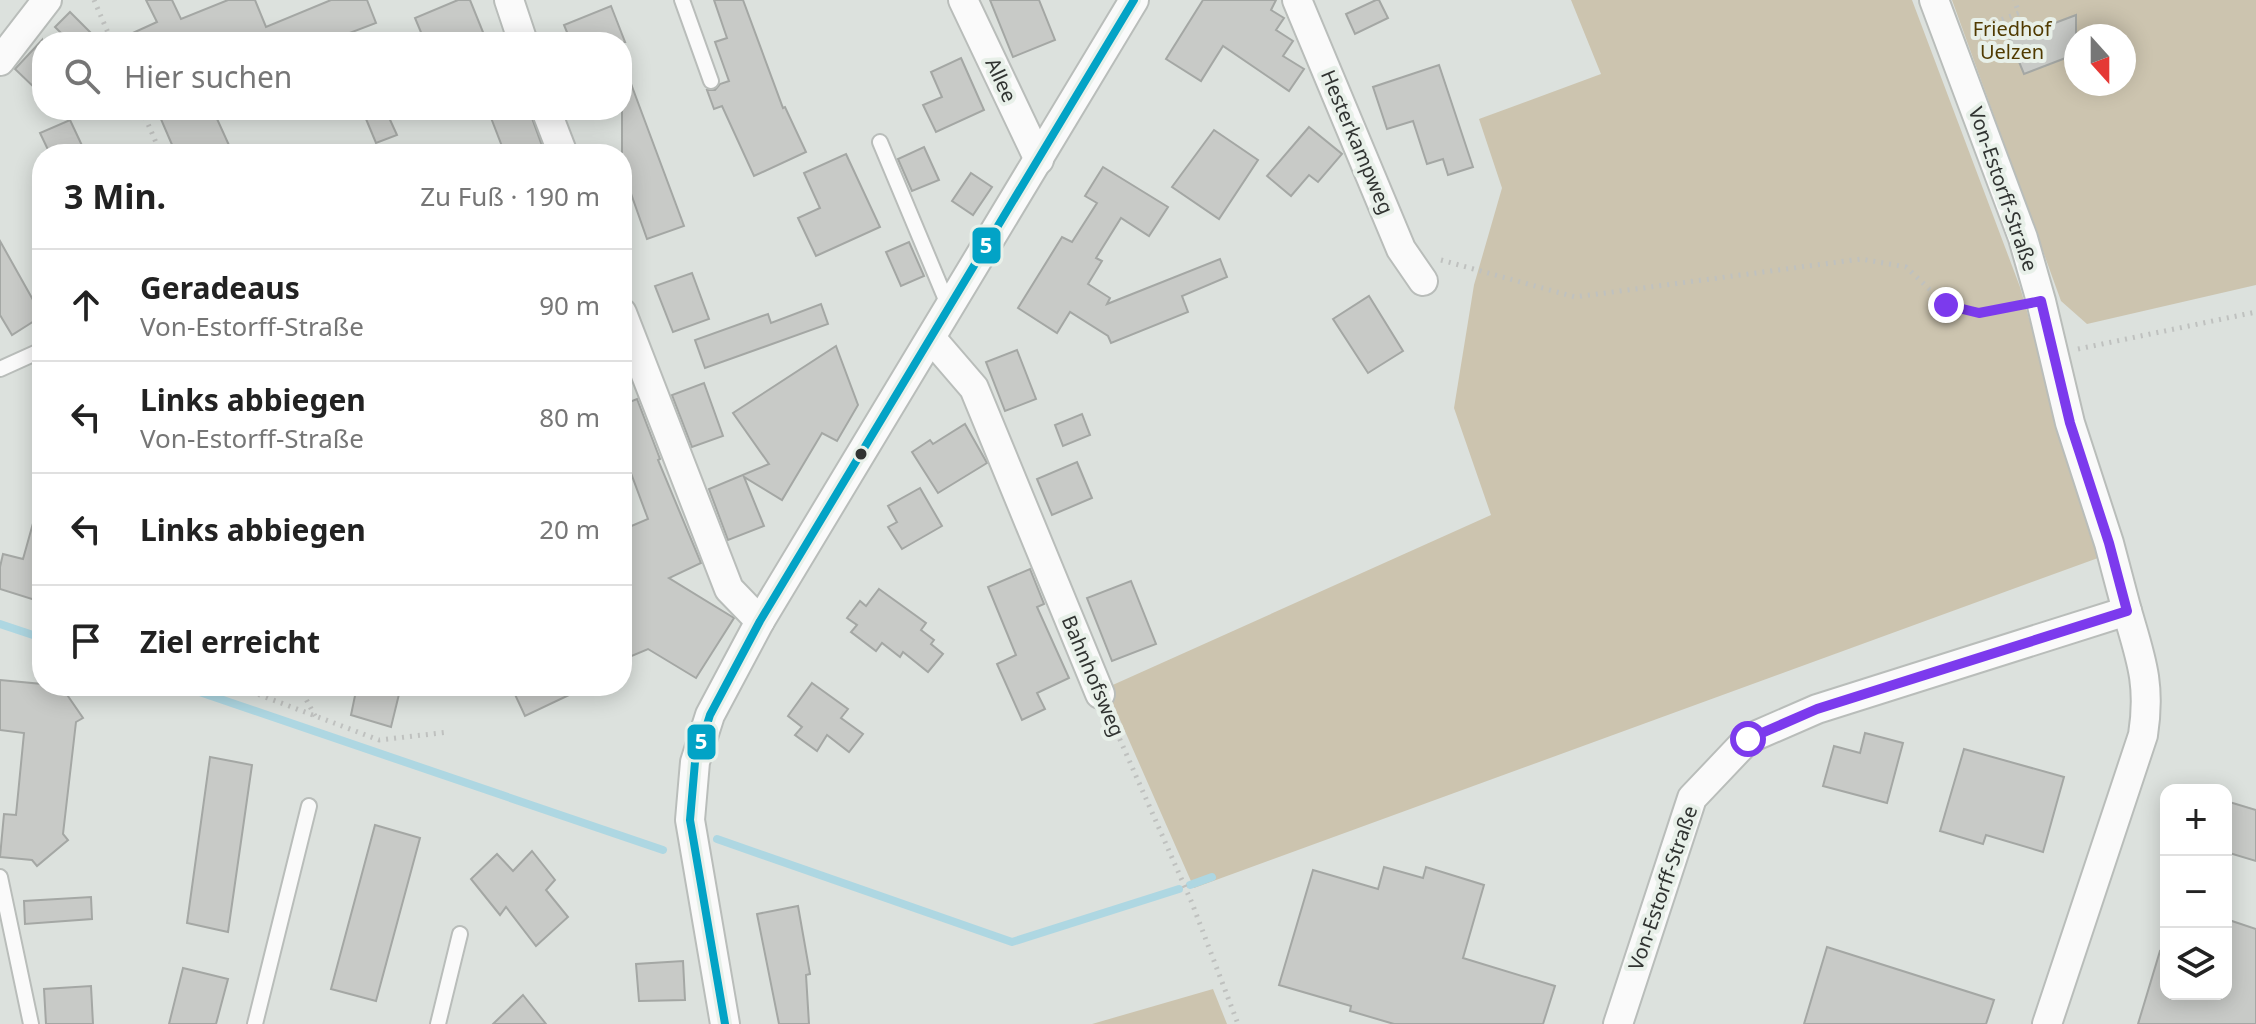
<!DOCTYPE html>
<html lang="de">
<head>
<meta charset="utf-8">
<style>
  body { margin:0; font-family:"Noto Sans",sans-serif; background:#f6f6f6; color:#222 }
  .controls { position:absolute; right:24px; bottom:24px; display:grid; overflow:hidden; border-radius:16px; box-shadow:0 4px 20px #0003 }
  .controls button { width:72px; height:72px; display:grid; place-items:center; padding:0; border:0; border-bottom:2px solid #e0e0e0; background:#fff; color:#222; font:40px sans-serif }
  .compass { position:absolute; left:2064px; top:24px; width:72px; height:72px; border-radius:50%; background:#fff; box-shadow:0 4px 20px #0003; rotate:159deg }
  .stop { position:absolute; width:24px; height:24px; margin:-18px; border:6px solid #7c3aed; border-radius:50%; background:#fff }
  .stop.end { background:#7c3aed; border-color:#fff; box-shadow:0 2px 8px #0008 }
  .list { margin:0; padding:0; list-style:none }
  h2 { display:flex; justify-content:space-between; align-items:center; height:104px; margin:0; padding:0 32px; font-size:34px }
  h2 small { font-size:26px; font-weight:400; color:#767676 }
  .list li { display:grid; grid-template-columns:52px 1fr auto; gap:24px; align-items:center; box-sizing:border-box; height:112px; padding:0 32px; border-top:2px solid #e0e0e0 }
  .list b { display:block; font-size:30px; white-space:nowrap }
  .list p { margin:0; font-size:26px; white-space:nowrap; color:#767676 }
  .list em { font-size:26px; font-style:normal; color:#767676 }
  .icon { flex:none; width:44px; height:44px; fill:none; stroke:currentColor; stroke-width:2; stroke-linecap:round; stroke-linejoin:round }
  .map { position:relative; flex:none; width:2256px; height:1024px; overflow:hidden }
  .search { position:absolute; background:#fff; box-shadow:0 4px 20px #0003; left:32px; top:32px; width:600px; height:88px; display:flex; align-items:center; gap:20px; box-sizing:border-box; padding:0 28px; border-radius:32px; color:#767676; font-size:30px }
  .panel { position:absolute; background:#fff; box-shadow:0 4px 20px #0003; left:32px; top:144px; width:600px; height:552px; border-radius:32px }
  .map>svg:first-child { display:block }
</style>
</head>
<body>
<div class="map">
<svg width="2256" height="1024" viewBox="0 0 2256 1024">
  <rect width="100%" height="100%" fill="#dce1dd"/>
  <!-- green -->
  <g fill="#ccc4af" fill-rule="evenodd">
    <polygon points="1571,0 1912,0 2020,287 2098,558 1194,888 1106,688 1491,515 1454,408 1474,285 1502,188 1479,119 1601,74"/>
    <path d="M 1952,0 L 2256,0 L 2256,285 L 2087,324 L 2061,301 ZM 2076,36 L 2124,36 L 2124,84 L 2076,84 Z"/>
    <polygon points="1213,989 1227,1024 1092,1024"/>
  </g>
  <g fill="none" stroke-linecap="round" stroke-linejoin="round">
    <!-- stream -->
    <g stroke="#aed7e2" stroke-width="8">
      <polyline points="0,624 42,638"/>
      <polyline points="182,686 663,850"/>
      <polyline points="717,839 1012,942 1179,889"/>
      <polyline points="1190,885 1212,877"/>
    </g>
  </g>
  <!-- building -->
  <g fill="#c8cac7" stroke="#a4a7a4" stroke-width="2">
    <polygon points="146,0 172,0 181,19 228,0 255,0 266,27 331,0 367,0 376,23 326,42 113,42 157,22"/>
    <polygon points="458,0 470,0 487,42 425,42 415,18"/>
    <polygon points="714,0 743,0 783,108 785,107 806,152 754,176 722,106 714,109 707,90 715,90 720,84 729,81 715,42 727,38"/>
    <polygon points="990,0 1039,0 1055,40 1013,57"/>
    <polygon points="1203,0 1276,0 1271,10 1284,18 1276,30 1293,41 1283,56 1304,69 1289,91 1223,46 1201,81 1166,59"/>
    <polygon points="1376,0 1379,0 1388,18 1355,34 1346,14"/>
    <polygon points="611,6 625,42 571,42 564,25"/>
    <polygon points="70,12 100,42 70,42 55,27"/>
    <polygon points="2076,15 2076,54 2024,74 2010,40"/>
    <polygon points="42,40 42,95 15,69"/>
    <polygon points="961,58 984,110 936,132 923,105 942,97 931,72"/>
    <polygon points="624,65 684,226 647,239 622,168 622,66"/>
    <polygon points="1439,65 1473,167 1448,175 1443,159 1427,164 1413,121 1387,129 1373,87"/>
    <polygon points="157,110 213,110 233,154 176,154"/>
    <polygon points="488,110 529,110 545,154 505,154"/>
    <polygon points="386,111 397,135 376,143 366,119"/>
    <polygon points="70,120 86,154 50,154 40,133"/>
    <polygon points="1309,127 1342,154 1318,182 1309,175 1291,196 1267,176"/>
    <polygon points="1214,130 1258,160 1219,219 1172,187"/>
    <polygon points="924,147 939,180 912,191 898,159"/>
    <polygon points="846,154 880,227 816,256 798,218 820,208 804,173"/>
    <polygon points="1103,167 1168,207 1149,236 1121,218 1096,258 1102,261 1088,284 1110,298 1107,304 1220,259 1227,277 1182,296 1188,312 1111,343 1108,336 1070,312 1057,333 1018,308 1062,237 1072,242 1097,203 1085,196"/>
    <polygon points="971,173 992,187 973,215 952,201"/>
    <polygon points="0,241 42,316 12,335 0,315"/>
    <polygon points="909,242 924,276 901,286 886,252"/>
    <polygon points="692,273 709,319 673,332 655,286"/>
    <polygon points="1369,296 1403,351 1368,373 1333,319"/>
    <polygon points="821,304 828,324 705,368 695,340 768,314 771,323"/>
    <polygon points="836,346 858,405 837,441 822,433 782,500 744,477 764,526 728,540 709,489 769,464 733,413"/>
    <polygon points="1017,350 1036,399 1005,411 986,362"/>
    <polygon points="704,383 723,436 692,447 672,395"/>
    <polygon points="637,399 660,459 658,460 701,563 669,578 734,618 696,678 648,649 622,660 622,617 629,614 622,597 622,530 648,519 622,449 622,405"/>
    <polygon points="1082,414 1090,435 1063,446 1055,425"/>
    <polygon points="965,424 987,463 938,493 912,452 930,440 933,444"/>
    <polygon points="1077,462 1092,498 1052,515 1037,479"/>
    <polygon points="920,488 942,526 902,549 888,527 897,522 888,506"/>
    <polygon points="35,516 42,517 42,591 36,589 35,600 0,589 0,567 3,554 23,559"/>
    <polygon points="1030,569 1044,604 1037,607 1069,678 1037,693 1045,709 1022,720 997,664 1016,655 988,587"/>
    <polygon points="1131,581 1156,644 1112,661 1087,598"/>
    <polygon points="879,589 926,623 921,630 934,640 931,644 943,654 928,672 903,652 900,657 882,643 876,651 851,632 857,625 847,618 860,601 866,606"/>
    <polygon points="0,680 42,684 42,686 61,686 83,718 76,722 63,834 68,840 37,866 32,860 0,857 4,814 16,815 24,733 0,730"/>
    <polygon points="812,683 848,709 841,718 863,734 849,752 827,735 817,751 795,735 802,727 788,716"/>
    <polygon points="357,686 401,686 391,727 351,715"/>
    <polygon points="511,686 588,686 525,716"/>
    <polygon points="1865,733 1903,743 1887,803 1823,786 1834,746 1860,753"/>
    <polygon points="1964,749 2064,777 2043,852 1986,835 1983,844 1940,831"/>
    <polygon points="210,757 252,765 228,932 187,923"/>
    <polygon points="2226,801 2256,810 2256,861 2226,852"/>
    <polygon points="375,825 420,838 376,1001 331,989"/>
    <polygon points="532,851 555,880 546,890 568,917 536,946 506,907 500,915 471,879 497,854 513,871"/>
    <polygon points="1384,867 1423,878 1426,867 1484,885 1463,958 1555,986 1543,1024 1394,1024 1350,1011 1351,1006 1279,985 1313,870 1378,889"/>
    <polygon points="91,897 92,919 25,924 24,901"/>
    <polygon points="798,906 810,974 806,975 809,1024 779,1024 757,914"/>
    <polygon points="2226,919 2256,929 2256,1024 2138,1024 2160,951 2166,952 2166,994 2226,994"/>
    <polygon points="1827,947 1994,1000 1986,1024 1804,1024"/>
    <polygon points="683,961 685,1000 639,1001 636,964"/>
    <polygon points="183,968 228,979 216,1024 169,1024"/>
    <polygon points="91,986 93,1024 46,1024 44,989"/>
    <polygon points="523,995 546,1024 493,1024"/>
  </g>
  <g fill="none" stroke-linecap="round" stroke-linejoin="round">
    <defs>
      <g id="service">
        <polyline points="682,0 711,81"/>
        <polyline points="880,142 949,307"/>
        <polyline points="0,369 42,350"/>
        <polyline points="0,877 31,1024"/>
        <polyline points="255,1024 309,806"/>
        <polyline points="438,1024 460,934"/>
      </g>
      <g id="minor">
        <polyline points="509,0 523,42"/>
        <polyline points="963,0 1039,160"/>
        <polyline points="1297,0 1401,249 1423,281"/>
        <polyline points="0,61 47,0"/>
        <polyline points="546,110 563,154"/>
        <polyline points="622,313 729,589 760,621"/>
        <polyline points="931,338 974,388 1100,694"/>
        <polyline points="725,1024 690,820 695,762 710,715 760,621 1134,0"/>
        <polyline points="1618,1024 1692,798 1748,739 1817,709 2127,611 2109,543 2070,423 2041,301 2023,238 1934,0"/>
        <path d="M 2047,1024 L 2143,735 C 2151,684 2141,659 2127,611"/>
      </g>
    </defs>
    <!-- service casing -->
    <use href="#service" stroke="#b9bdba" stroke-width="18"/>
    <!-- minor casing -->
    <use href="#minor" stroke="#b9bdba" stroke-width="32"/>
    <!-- path -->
    <g stroke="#bfc1bf" stroke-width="5" stroke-dasharray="2 6" stroke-linecap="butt">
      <polyline points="94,0 112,42"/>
      <polyline points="1972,31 2019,13 2014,0"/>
      <polyline points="142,110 161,154"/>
      <polyline points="1441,260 1575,297 1861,259 1906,267 1946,305 1979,313 2014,306"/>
      <polyline points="2078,349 2256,312"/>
      <polyline points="236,686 379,740 449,732"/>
      <polyline points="299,686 315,716"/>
      <polyline points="1110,717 1192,903 1238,1024"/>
    </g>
    <!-- service -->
    <use href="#service" stroke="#fafafa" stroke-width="14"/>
    <!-- minor -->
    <use href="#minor" stroke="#fafafa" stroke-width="28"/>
    <defs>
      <polyline id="bus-1" points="725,1024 690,820 695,762 710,715 760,621 1134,0"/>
    </defs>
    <!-- bus-1 casing -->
    <use href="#bus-1" stroke="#e8f0e9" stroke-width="14"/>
    <!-- bus-1 -->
    <use href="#bus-1" stroke="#02a3c6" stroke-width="8"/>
  </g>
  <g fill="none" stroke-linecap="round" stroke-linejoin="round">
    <!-- route -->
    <polyline stroke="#7c3aed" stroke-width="10" points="1748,739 1817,709 2127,611 2109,543 2070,423 2041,301 1979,313 1946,305"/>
  </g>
  <!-- markers -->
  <circle fill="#303331" stroke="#e8f0e9" stroke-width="3" cx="861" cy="454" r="7"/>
  <g text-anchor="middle" stroke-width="8" stroke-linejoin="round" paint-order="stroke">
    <!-- park labels -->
    <g font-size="20" fill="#503a00" stroke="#e8f0e9">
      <text x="2012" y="36">Friedhof<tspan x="2012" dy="23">Uelzen</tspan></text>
    </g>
    <!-- street labels -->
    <g font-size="20" fill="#303331" stroke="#e8f0e9">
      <text transform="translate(1001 80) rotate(65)" y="7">Allee</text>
      <text transform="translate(1357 142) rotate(67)" y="7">Hesterkampweg</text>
      <text transform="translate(2003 189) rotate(71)" y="7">Von-Estorff-Straße</text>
      <text transform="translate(1093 676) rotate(67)" y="7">Bahnhofsweg</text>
      <text transform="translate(1663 888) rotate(-71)" y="7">Von-Estorff-Straße</text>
    </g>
  </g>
  <g stroke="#e8f0e9" stroke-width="3">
    <rect x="971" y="226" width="31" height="39" rx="8" fill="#02a3c6"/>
    <rect x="686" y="723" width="31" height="38" rx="8" fill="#02a3c6"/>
  </g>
  <g font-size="22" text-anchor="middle" font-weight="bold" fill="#fff">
    <text x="986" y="253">5</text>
    <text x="701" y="749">5</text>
  </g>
</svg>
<div class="controls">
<button>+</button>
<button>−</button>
<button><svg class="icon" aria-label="layers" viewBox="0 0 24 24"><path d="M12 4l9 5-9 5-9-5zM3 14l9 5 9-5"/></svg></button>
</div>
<svg class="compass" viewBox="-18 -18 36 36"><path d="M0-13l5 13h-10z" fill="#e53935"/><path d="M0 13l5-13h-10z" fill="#767676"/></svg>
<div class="stop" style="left:1748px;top:739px"></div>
<div class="stop end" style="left:1946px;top:305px"></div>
<div class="search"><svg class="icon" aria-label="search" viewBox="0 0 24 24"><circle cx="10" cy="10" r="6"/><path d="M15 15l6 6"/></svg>Hier suchen</div>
<section class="panel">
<h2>3 Min.<small>Zu Fuß · 190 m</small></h2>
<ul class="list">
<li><svg class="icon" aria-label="ahead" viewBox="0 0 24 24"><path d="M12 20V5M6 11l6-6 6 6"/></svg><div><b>Geradeaus</b><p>Von-Estorff-Straße</p></div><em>90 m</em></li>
<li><svg class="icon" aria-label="left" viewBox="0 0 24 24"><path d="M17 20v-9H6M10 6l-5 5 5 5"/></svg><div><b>Links abbiegen</b><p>Von-Estorff-Straße</p></div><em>80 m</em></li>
<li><svg class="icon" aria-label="left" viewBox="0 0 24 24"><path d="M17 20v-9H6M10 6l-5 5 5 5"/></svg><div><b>Links abbiegen</b></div><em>20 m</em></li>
<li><svg class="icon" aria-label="arrive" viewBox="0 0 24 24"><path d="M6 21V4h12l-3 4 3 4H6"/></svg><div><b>Ziel erreicht</b></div></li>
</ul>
</section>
</div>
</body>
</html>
